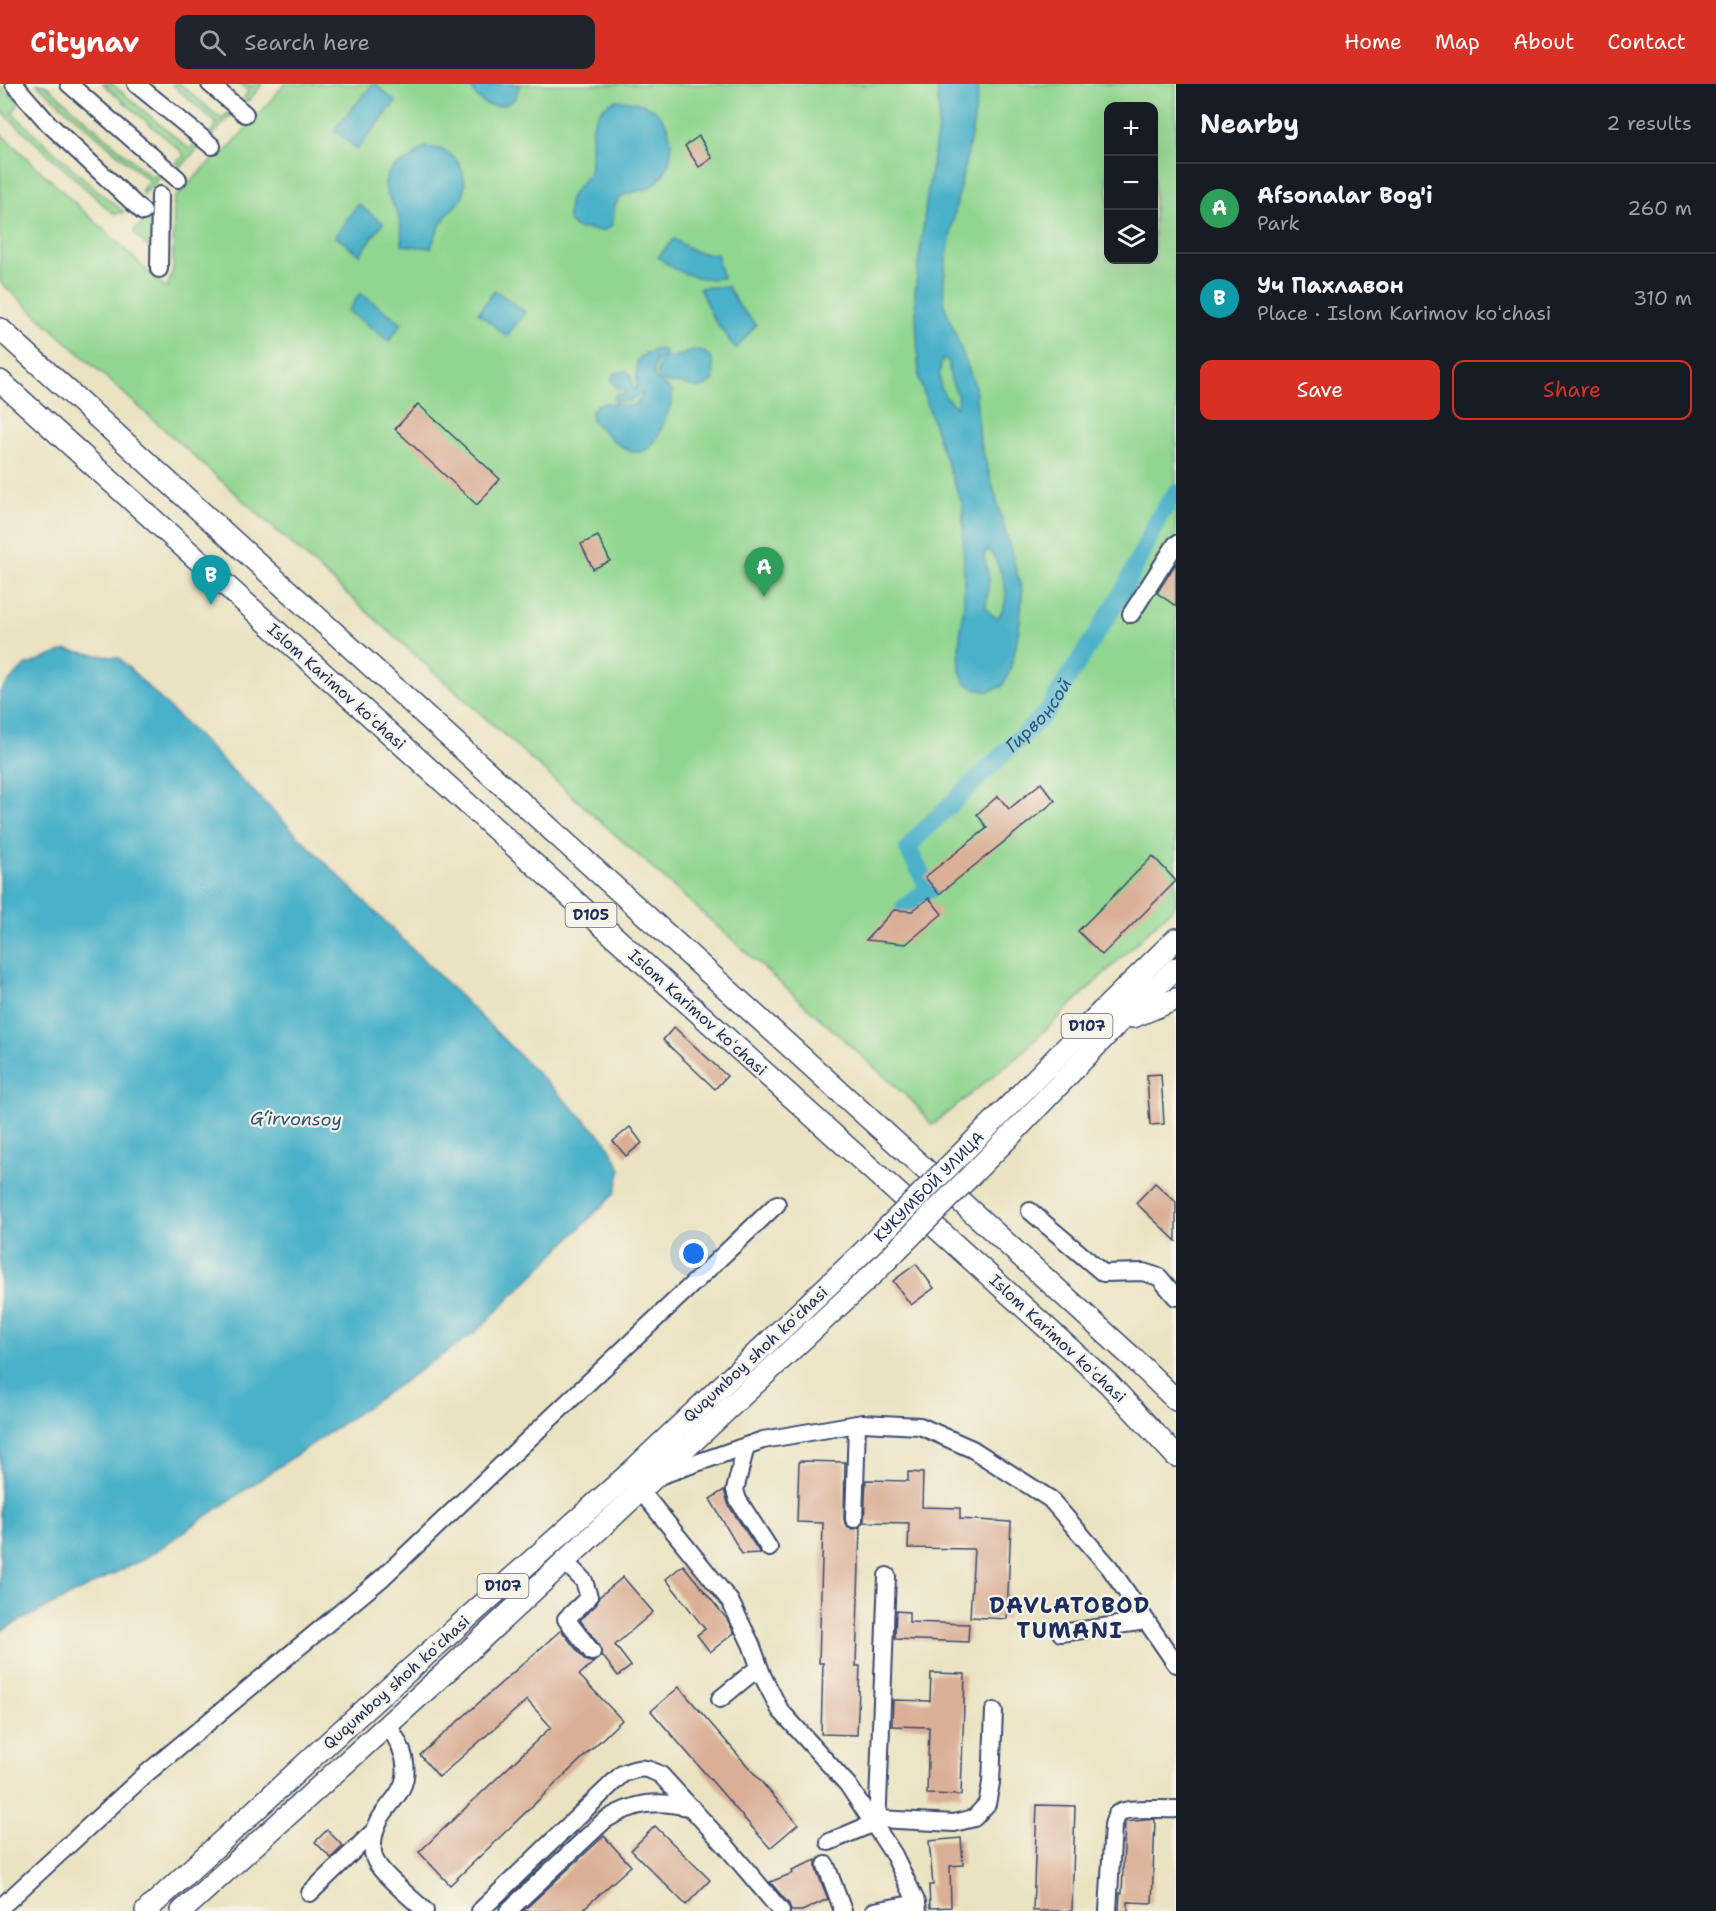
<!DOCTYPE html>
<html lang="en">
<head>
<meta charset="utf-8">
<style>
  body { margin:0; font-family:"Shantell Sans",sans-serif; background:#20242c; color:#f1f3f6 }
  .controls { position:absolute; right:18px; top:18px; display:grid; overflow:hidden; border-radius:12px; box-shadow:0 6px 24px #0002 }
  .controls button { width:54px; height:54px; display:grid; place-items:center; padding:0; border:0; border-bottom:2px solid #363941; background:#171b24; color:#f1f3f6; font:30px sans-serif }
  .you { position:absolute; left:694px; top:1170px; width:21px; height:21px; margin:-15px; border:4px solid #fff; border-radius:50%; background:#1a73e8; box-shadow:0 0 0 9px #1a73e833 }
  .badge { display:grid; place-items:center; width:39px; height:39px; border-radius:50%; background:#d93025; color:#fff; font-size:20px; font-weight:700 }
  .pin { position:absolute; translate:-50% -50px; filter:drop-shadow(0 2px 3px #0008) }
  .pin::after { content:''; position:absolute; top:32px; width:21px; height:18px; background:inherit; clip-path:polygon(0 0,100% 0,50% 100%) }
  .list { margin:0; padding:0; list-style:none }
  h2 { display:flex; justify-content:space-between; align-items:center; height:78px; margin:0; padding:0 24px; font-size:26px }
  h2 small { font-size:20px; font-weight:400; color:#9ea1a6 }
  .list li { display:grid; grid-template-columns:39px 1fr auto; gap:18px; align-items:center; box-sizing:border-box; height:90px; padding:0 24px; border-top:2px solid #363941 }
  .list b { display:block; font-size:22px; white-space:nowrap }
  .list p { margin:0; font-size:20px; white-space:nowrap; color:#9ea1a6 }
  .list em { font-size:20px; font-style:normal; color:#9ea1a6 }
  .actions { display:flex; gap:12px; padding:18px 24px }
  .actions a { flex:1; padding:14px 0; border:2px solid #d93025; border-radius:12px; text-align:center; font-size:21px; color:#d93025 }
  .actions .main { background:#d93025; color:#fff }
  .icon { flex:none; width:33px; height:33px; fill:none; stroke:currentColor; stroke-width:2; stroke-linecap:round; stroke-linejoin:round }
  .map { position:relative; flex:none; width:1176px; height:1827px; overflow:hidden }
  header { display:flex; align-items:center; gap:36px; box-sizing:border-box; height:84px; padding:0 30px; background:#d93025; color:#fff }
  header strong { font-size:28px }
  nav { display:flex; gap:33px; margin-inline-start:auto; font-size:21px }
  .search { width:420px; height:54px; background:#20242c; display:flex; align-items:center; gap:15px; box-sizing:border-box; padding:0 21px; border-radius:12px; color:#9ea1a6; font-size:22px }
  main { display:flex }
  aside { flex:1; background:#171b24 }
  .map>svg:first-child { display:block }
</style>
</head>
<body>
<header>
<strong>Citynav</strong>
<div class="search"><svg class="icon" aria-label="search" viewBox="0 0 24 24"><circle cx="10" cy="10" r="6"/><path d="M15 15l6 6"/></svg>Search here</div>
<nav><a>Home</a><a>Map</a><a>About</a><a>Contact</a></nav>
</header>
<main>
<div class="map">
<svg width="1176" height="1827" viewBox="0 0 1176 1827">
  <rect width="100%" height="100%" fill="#f7f3e8"/>
  <filter id="ink" filterUnits="userSpaceOnUse"><feTurbulence type="fractalNoise" baseFrequency=".0167" numOctaves="2"/><feDisplacementMap in="SourceGraphic" scale="12" xChannelSelector="R" yChannelSelector="G"/><feConvolveMatrix kernelMatrix="1 2 1 2 8 2 1 2 1" color-interpolation-filters="sRGB"/></filter>
  <filter id="wash" filterUnits="userSpaceOnUse"><feTurbulence type="fractalNoise" baseFrequency=".008" numOctaves="4" result="noise"/><feDisplacementMap in="SourceGraphic" scale="24" xChannelSelector="R" yChannelSelector="G"/><feGaussianBlur stdDeviation="1.35" result="paint"/><feColorMatrix in="noise" values="0 0 0 0 0 0 0 0 0 0 0 0 0 0 0 0 0 1.4 0 .05"/><feComposite in="paint" operator="in"/></filter>
  <g filter="url(#wash)">
    <rect width="100%" height="100%" fill="#eae3c2"/>
    <!-- green -->
    <g fill="#91d690" stroke="#568277" stroke-width="1.5" fill-rule="evenodd">
      <polygon points="37,0 45,0 151,93 159,88 163,90 144,110 141,107 149,97"/>
      <polygon points="103,0 112,0 189,65 195,60 200,62 181,83 176,79 184,71 182,68"/>
      <polygon points="172,0 180,0 221,35 228,29 231,31 212,52 209,51 217,40"/>
      <polygon points="240,0 248,0 251,3 254,0 261,0 261,2 249,16 246,17 244,14 248,7"/>
      <path d="M 285,0 L 1176,0 L 1176,821 L 1017,973 L 932,1041 L 914,1019 L 0,198 L 0,49 L 167,205 L 173,185 L 174,115 L 212,76 L 227,66 ZM 1108,22 L 1154,22 L 1154,176 L 1108,176 Z"/>
      <polygon points="0,2 20,18 12,29 95,105 124,128 115,130 108,125 9,34 0,24"/>
      <polygon points="150,133 154,135 151,166 134,149 135,145"/>
    </g>
    <!-- water -->
    <g fill="#4ab1c9" stroke="#327094" stroke-width="1.5" fill-rule="evenodd">
      <polygon points="373,0 375,0 396,18 357,65 334,46"/>
      <path d="M 470,0 L 520,0 C 518,4 517,10 515,14 C 512,18 507,20 502,21 C 486,25 476,16 470,0 Z"/>
      <path d="M 937,0 L 979,0 C 974,53 958,103 950,155 C 946,176 942,199 944,220 L 975,302 L 980,357 L 1022,507 C 1022,528 1015,588 1001,603 L 989,607 L 975,605 L 965,598 L 960,587 L 959,564 L 964,516 L 963,423 L 940,360 L 919,294 L 915,208 L 927,112 L 938,44 L 939,30 ZM 943,275 L 948,276 C 950,282 949,287 950,292 C 953,305 960,308 957,323 C 939,312 936,293 943,275 ZM 987,466 C 994,469 995,475 998,482 C 1006,498 1011,520 997,534 L 989,528 L 986,524 L 989,495 L 984,471 Z"/>
      <path d="M 616,16 C 629,17 642,18 653,25 C 675,41 677,76 659,96 C 646,110 632,105 621,113 C 613,119 614,131 613,140 L 603,147 L 576,144 L 568,136 C 568,129 568,120 571,113 C 576,102 586,97 590,86 C 592,81 591,77 591,72 C 591,46 590,27 616,16 Z"/>
      <path d="M 424,63 C 430,64 437,64 442,66 C 462,74 471,99 460,117 C 458,121 453,123 450,127 C 441,138 435,150 431,164 L 402,161 C 402,149 401,135 395,124 C 388,109 378,100 392,85 C 396,80 404,79 409,76 C 415,72 418,67 424,63 Z"/>
      <polygon points="358,120 383,139 360,171 335,152"/>
      <path d="M 674,155 C 688,164 700,172 718,170 L 718,178 L 723,194 C 699,197 676,189 658,173 Z"/>
      <polygon points="727,202 739,222 756,241 736,265 713,234 699,204"/>
      <polygon points="495,206 525,228 507,252 478,229"/>
      <polygon points="360,209 402,239 389,257 348,227"/>
      <path d="M 659,265 L 665,267 L 665,271 L 656,277 C 648,297 660,297 672,307 C 674,319 666,331 662,343 C 643,392 616,359 592,336 L 591,328 L 598,320 C 598,320 608,319 608,319 C 622,321 637,328 643,310 L 629,317 L 615,318 L 614,313 L 617,310 L 624,311 L 626,308 L 619,305 L 612,299 L 612,294 L 616,289 L 626,287 C 634,292 631,297 633,305 L 636,305 C 641,282 625,274 659,265 Z"/>
      <path d="M 693,266 L 703,267 L 712,275 L 714,295 C 702,310 694,301 679,299 C 674,299 669,300 664,298 C 653,294 658,281 663,274 L 682,271 Z"/>
      <polygon points="66,566 119,574 606,1057 621,1085 615,1109 476,1248 147,1473 0,1547 0,607 25,582"/>
    </g>
    <g fill="none" stroke-linecap="round" stroke-linejoin="round">
      <!-- canal -->
      <path stroke="#4ab1c9" stroke-width="18" id="s1" d="M 904,824 L 929,805 L 908,765 L 918,752 L 1047,628 L 1124,506 L 1160,431 L 1176,409"/>
    </g>
    <g id="blocks">
      <!-- building -->
      <g fill="#daaf96">
        <polygon points="699,52 712,74 699,83 685,62"/>
        <polygon points="418,320 500,395 477,421 395,345"/>
        <polygon points="598,452 610,477 593,485 581,460"/>
        <polygon points="1176,479 1176,522 1157,509"/>
        <polygon points="1041,699 1055,717 939,810 925,793 987,744 977,730 998,712 1009,725"/>
        <polygon points="1153,772 1176,797 1102,871 1078,847"/>
        <polygon points="929,814 942,830 906,860 866,856 894,826 912,827"/>
        <polygon points="674,943 727,992 715,1005 663,956"/>
        <polygon points="1161,990 1164,1040 1150,1041 1147,991"/>
        <polygon points="630,1043 642,1059 626,1072 613,1057"/>
        <polygon points="1155,1099 1176,1118 1176,1157 1136,1119"/>
        <polygon points="916,1180 934,1204 911,1221 893,1197"/>
        <polygon points="799,1377 845,1378 844,1435 845,1440 849,1444 854,1445 860,1443 856,1582 860,1582 857,1651 821,1650 823,1579 819,1579 823,1439 797,1438"/>
        <polygon points="908,1388 923,1389 922,1423 960,1424 960,1435 1011,1438 1007,1535 970,1533 974,1465 908,1464 909,1439 864,1438 866,1396 908,1397"/>
        <polygon points="724,1406 729,1422 760,1469 742,1470 710,1415"/>
        <polygon points="683,1481 727,1535 734,1549 710,1568 697,1551 705,1545 666,1495"/>
        <polygon points="623,1493 653,1528 615,1561 631,1582 618,1592 602,1571 600,1562 580,1536 596,1521 599,1513"/>
        <polygon points="896,1527 909,1528 909,1538 969,1540 968,1558 895,1555"/>
        <polygon points="561,1546 584,1575 589,1578 594,1578 579,1591 622,1636 450,1801 419,1768 551,1643 527,1616 439,1693 420,1671"/>
        <polygon points="931,1589 965,1590 961,1711 927,1710 929,1643 892,1642 893,1616 930,1617"/>
        <polygon points="679,1603 798,1740 770,1764 651,1627"/>
        <polygon points="1037,1721 1075,1722 1072,1827 1033,1827"/>
        <polygon points="1155,1735 1152,1819 1128,1818 1128,1827 1119,1827 1120,1809 1122,1809 1125,1738"/>
        <polygon points="655,1742 710,1796 686,1821 631,1766"/>
        <polygon points="327,1746 343,1762 331,1774 315,1758"/>
        <polygon points="604,1752 631,1782 581,1827 523,1827"/>
        <polygon points="961,1754 963,1781 950,1782 951,1823 930,1824 929,1801 933,1801 929,1757"/>
        <polygon points="816,1776 816,1785 828,1815 802,1827 791,1827 789,1820 770,1798 793,1789 792,1786"/>
      </g>
    </g>
  </g>
  <g filter="url(#ink)">
    <use href="#blocks" fill-opacity="0" stroke="#3a4a6d" stroke-width="1.5"/>
    <g fill="none" stroke-linecap="round" stroke-linejoin="round">
      <defs>
        <g id="minor">
          <polyline points="14,0 48,39 143,128"/>
          <polyline points="69,0 178,95"/>
          <polyline points="136,0 212,62"/>
          <polyline points="210,0 245,30"/>
          <polyline points="159,185 160,111"/>
          <polyline points="1131,530 1176,460"/>
          <polyline points="1030,1127 1103,1189 1143,1188 1159,1193 1176,1213"/>
          <polyline points="746,1362 735,1406 738,1416 769,1464"/>
          <polyline points="659,1392 763,1356 863,1339 920,1342 972,1365 1050,1415 1110,1484 1176,1580"/>
          <polyline points="641,1407 730,1517 751,1560 763,1593 780,1626 848,1701 894,1771 917,1819 918,1827"/>
          <polyline points="854,1435 857,1340"/>
          <polyline points="565,1478 584,1497 589,1513 566,1535 592,1568"/>
          <polyline points="1061,1549 1146,1537"/>
          <polyline points="720,1615 759,1583"/>
          <path d="M 388,1641 C 398,1657 408,1673 405,1693 C 401,1718 375,1726 373,1759 C 372,1767 373,1774 378,1781 C 386,1794 413,1815 425,1827"/>
          <polyline points="878,1735 954,1739 974,1734 987,1720 991,1699 994,1627"/>
          <polyline points="877,1744 887,1492"/>
          <polyline points="829,1758 874,1739"/>
          <polyline points="826,1781 843,1827"/>
          <polyline points="310,1809 373,1748"/>
          <polyline points="0,1824 147,1689 382,1494 777,1120"/>
          <path d="M 480,1827 L 622,1690 C 639,1683 644,1682 661,1691 L 726,1762 L 781,1827"/>
          <path d="M 508,1827 L 605,1736 C 635,1718 658,1715 692,1724"/>
          <polyline points="874,1827 917,1819"/>
          <path d="M 1108,1827 L 1113,1741 C 1113,1740 1116,1732 1116,1731 C 1123,1722 1164,1726 1176,1725"/>
        </g>
        <g id="major">
          <polyline points="0,245 1134,1275 1176,1316"/>
          <polyline points="0,297 1109,1300 1176,1372"/>
          <polyline points="1133,933 1176,915"/>
          <polyline points="1001,1030 1102,927 1176,855"/>
          <polyline points="1016,1046 1116,941 1176,884"/>
          <polyline points="146,1827 341,1647 633,1386 858,1173"/>
          <polyline points="182,1827 447,1587 875,1188"/>
        </g>
      </defs>
      <!-- minor casing -->
      <use href="#minor" stroke="#3a4a6d" stroke-width="20"/>
      <!-- major casing -->
      <use href="#major" stroke="#3a4a6d" stroke-width="24"/>
      <!-- minor -->
      <use href="#minor" stroke="#fff" stroke-width="16"/>
      <!-- major -->
      <use href="#major" stroke="#fff" stroke-width="21"/>
      <defs>
        <g id="major-bridge">
          <path id="s2" d="M 858,1173 L 1001,1030"/>
          <polyline points="875,1188 1016,1046"/>
        </g>
      </defs>
      <!-- major-bridge casing -->
      <use href="#major-bridge" stroke="#3a4a6d" stroke-width="24" stroke-linecap="butt"/>
      <!-- major-bridge -->
      <use href="#major-bridge" stroke="#fff" stroke-width="21"/>
    </g>
  </g>
  <g text-anchor="middle" stroke-width="4.5" stroke-linejoin="round" paint-order="stroke">
    <!-- shield labels -->
    <g fill="#f7f3e8" stroke="#5d6a87" stroke-width="1.5">
      <rect x="565.5" y="819" width="51" height="24" rx="4.5"/>
      <rect x="1061.5" y="930" width="51" height="24" rx="4.5"/>
      <rect x="477.5" y="1490" width="51" height="24" rx="4.5"/>
    </g>
    <g font-size="15" font-weight="bold" fill="#1b2f5e">
      <text x="591" y="836">D105</text>
      <text x="1087" y="947">D107</text>
      <text x="503" y="1507">D107</text>
    </g>
    <!-- street labels -->
    <g font-size="16" fill="#1b2f5e" stroke="#f7f3e8">
      <text transform="translate(337 602) rotate(42)" y="6">Islom Karimov koʻchasi</text>
      <text transform="translate(698 928) rotate(42)" y="6">Islom Karimov koʻchasi</text>
      <text dy="6" stroke="none"><textPath href="#s2" startOffset="100">КУКУМБОЙ УЛИЦА</textPath></text>
      <text transform="translate(1058 1254) rotate(43)" y="6">Islom Karimov koʻchasi</text>
      <text transform="translate(755 1270) rotate(-43)" y="6">Ququmboy shoh koʻchasi</text>
      <text transform="translate(396 1598) rotate(-42)" y="6">Ququmboy shoh koʻchasi</text>
    </g>
    <!-- water labels -->
    <g font-size="18" font-style="italic" fill="#29567e" stroke="#f7f3e8">
      <text dy="6" stroke="none"><textPath href="#s1" startOffset="264">Гирвонсой</textPath></text>
      <text transform="translate(296 1035) rotate(1)" y="6">G‘irvonsoy</text>
    </g>
    <!-- district labels -->
    <g font-size="22" font-weight="bold" letter-spacing="1.5" fill="#1b2f5e" stroke="#f7f3e8">
      <text x="1070" y="1529">DAVLATOBOD<tspan x="1070" dy="25">TUMANI</tspan></text>
    </g>
  </g>
</svg>
<div class="controls">
<button>+</button>
<button>−</button>
<button><svg class="icon" aria-label="layers" viewBox="0 0 24 24"><path d="M12 4l9 5-9 5-9-5zM3 14l9 5 9-5"/></svg></button>
</div>
<div class="you"></div>
<div class="pin badge" style="left:764px;top:513px;background:#2e9e5b">A</div>
<div class="pin badge" style="left:211px;top:521px;background:#0f9aa8">B</div>
</div>
<aside>
<h2>Nearby<small>2 results</small></h2>
<ul class="list">
<li><span class="badge" style="background:#2e9e5b">A</span><div><b>Afsonalar Bog'i</b><p>Park</p></div><em>260 m</em></li>
<li><span class="badge" style="background:#0f9aa8">B</span><div><b>Уч Пахлавон</b><p>Place · Islom Karimov koʻchasi</p></div><em>310 m</em></li>
</ul>
<div class="actions"><a class="main">Save</a><a>Share</a></div>
</aside>
</main>
</body>
</html>
